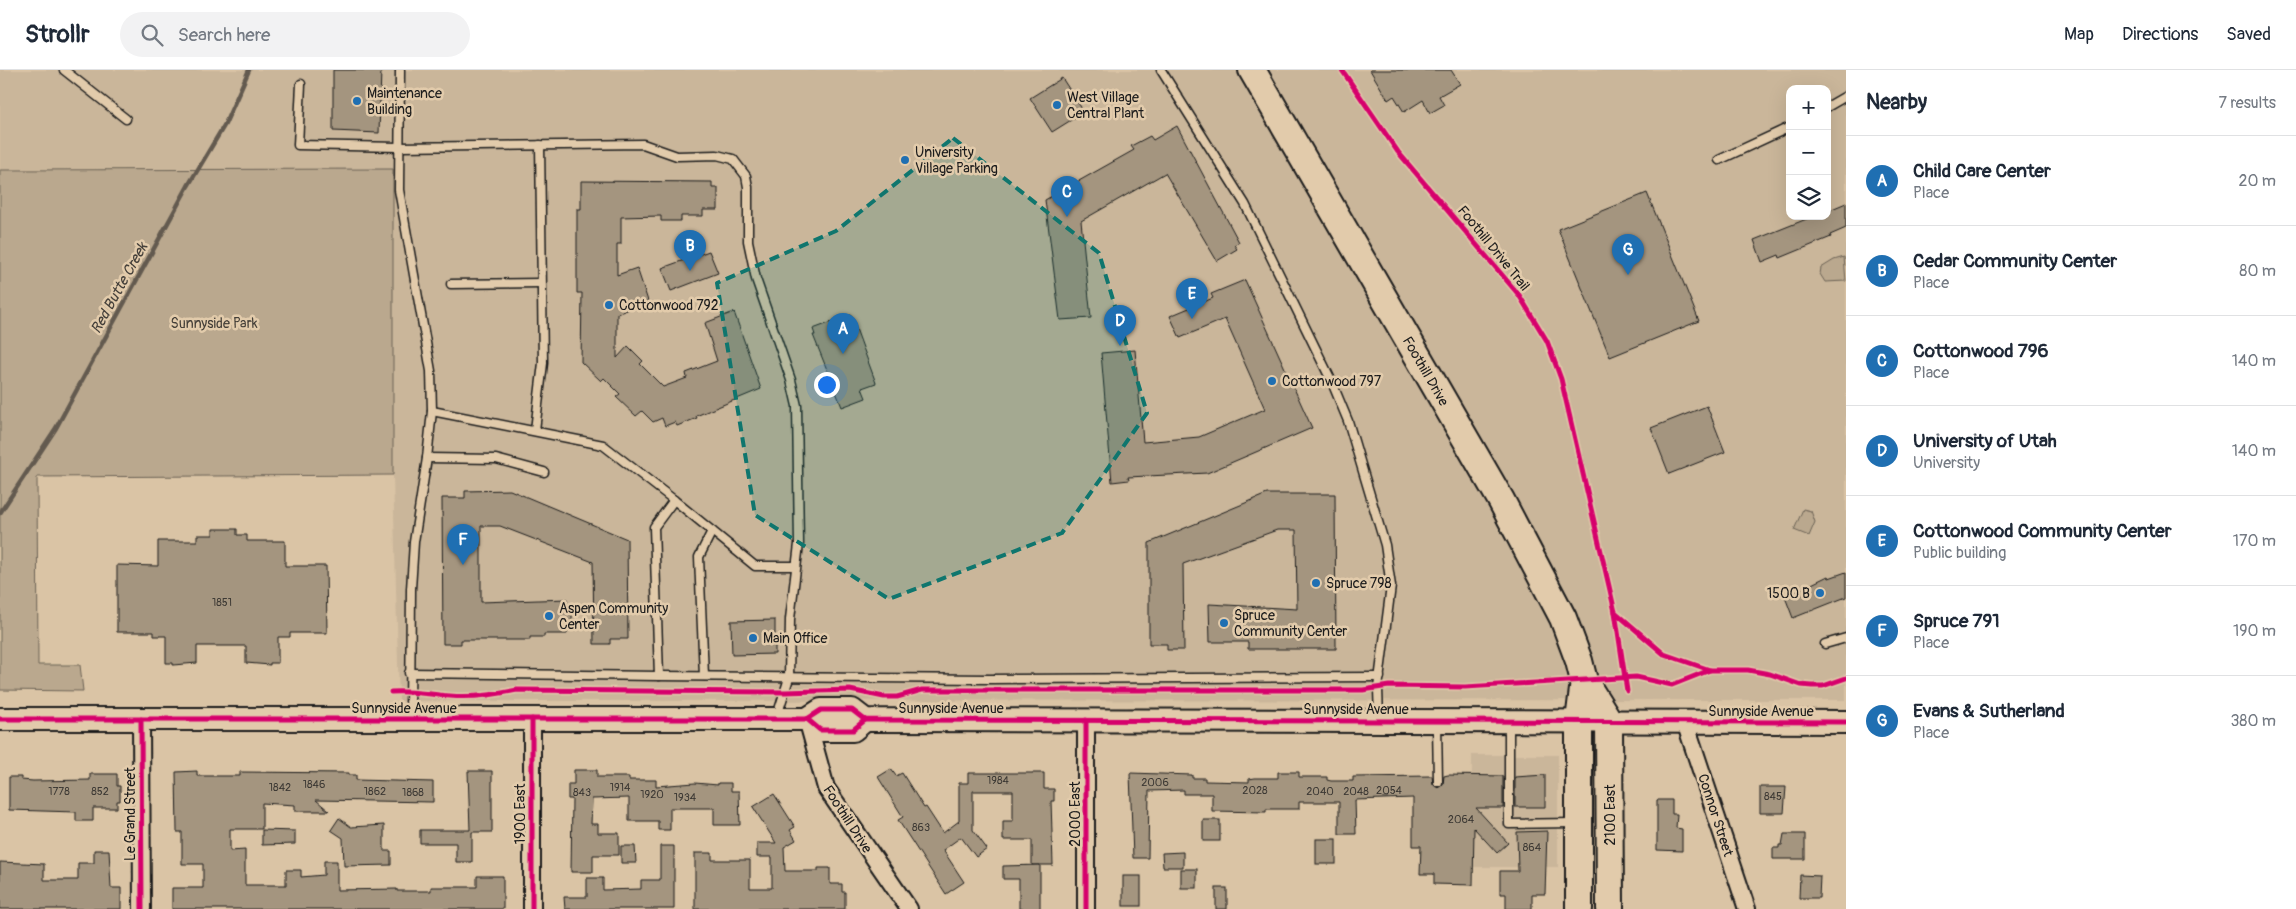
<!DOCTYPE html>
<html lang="en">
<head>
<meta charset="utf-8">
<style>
  body { margin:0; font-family:Pangolin,sans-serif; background:#f2f2f3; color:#1f2937 }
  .controls { position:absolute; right:15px; top:15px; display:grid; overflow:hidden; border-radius:10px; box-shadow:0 5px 20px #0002 }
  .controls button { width:45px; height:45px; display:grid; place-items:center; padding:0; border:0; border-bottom:1px solid #e0e1e3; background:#fff; color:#1f2937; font:25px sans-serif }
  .you { position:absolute; left:826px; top:314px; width:18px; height:18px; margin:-12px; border:4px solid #fff; border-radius:50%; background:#1a73e8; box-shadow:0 0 0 8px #1a73e833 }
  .badge { display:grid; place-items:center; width:32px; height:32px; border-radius:50%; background:#1f6fb2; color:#fff; font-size:16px; font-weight:700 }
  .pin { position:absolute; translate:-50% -41px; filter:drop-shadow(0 1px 2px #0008) }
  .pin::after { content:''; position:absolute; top:26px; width:18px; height:15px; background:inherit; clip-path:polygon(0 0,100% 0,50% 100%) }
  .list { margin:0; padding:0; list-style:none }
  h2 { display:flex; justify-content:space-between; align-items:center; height:65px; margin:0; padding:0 20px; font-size:21px }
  h2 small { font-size:16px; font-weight:400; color:#747a83 }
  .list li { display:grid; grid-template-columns:32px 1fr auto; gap:15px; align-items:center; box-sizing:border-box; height:90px; padding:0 20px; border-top:1px solid #e0e1e3 }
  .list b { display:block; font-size:19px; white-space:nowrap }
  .list p { margin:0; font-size:16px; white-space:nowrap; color:#747a83 }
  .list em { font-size:16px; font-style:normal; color:#747a83 }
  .icon { flex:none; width:28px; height:28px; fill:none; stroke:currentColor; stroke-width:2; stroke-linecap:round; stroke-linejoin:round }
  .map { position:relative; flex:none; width:1846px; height:839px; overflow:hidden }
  header { display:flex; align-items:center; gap:30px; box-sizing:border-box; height:70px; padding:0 25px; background:#fff; border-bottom:1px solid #e0e1e3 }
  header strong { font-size:24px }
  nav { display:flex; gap:28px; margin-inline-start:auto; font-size:18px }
  .search { width:350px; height:45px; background:#f2f2f3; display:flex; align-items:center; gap:12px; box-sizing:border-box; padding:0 18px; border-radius:28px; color:#747a83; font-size:19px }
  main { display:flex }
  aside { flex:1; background:#fff }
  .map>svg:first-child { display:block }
</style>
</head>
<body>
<header>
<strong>Strollr</strong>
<div class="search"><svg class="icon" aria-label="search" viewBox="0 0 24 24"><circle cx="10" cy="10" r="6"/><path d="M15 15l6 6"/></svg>Search here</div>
<nav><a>Map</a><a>Directions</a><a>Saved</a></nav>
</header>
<main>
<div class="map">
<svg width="1846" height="839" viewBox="0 0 1846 839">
  <rect width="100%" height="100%" fill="#dac4a5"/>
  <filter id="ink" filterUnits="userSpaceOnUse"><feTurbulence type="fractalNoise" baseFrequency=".02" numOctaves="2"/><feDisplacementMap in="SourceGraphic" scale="10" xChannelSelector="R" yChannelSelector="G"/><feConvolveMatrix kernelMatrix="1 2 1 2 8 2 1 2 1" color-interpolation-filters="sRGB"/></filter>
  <g filter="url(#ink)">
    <!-- built -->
    <g fill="#cab69a" fill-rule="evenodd">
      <path d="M 0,0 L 1846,0 L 1846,630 L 399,631 L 393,405 L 393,99 L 0,100 ZM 1790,19 L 1827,19 L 1827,146 L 1790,146 Z"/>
      <polygon points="1472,685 1558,685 1558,797 1471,797"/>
    </g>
    <!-- green -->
    <g fill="#baa88e" stroke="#6b6255">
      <polygon points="393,99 393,405 37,407 38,595 80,595 83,621 0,620 0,100"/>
      <polygon points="1844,187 1846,211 1825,212 1820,204 1821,198 1834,190"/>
      <polygon points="1803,439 1811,441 1815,452 1809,466 1794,460"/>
    </g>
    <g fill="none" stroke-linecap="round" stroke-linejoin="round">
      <!-- stream -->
      <polyline stroke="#635a4f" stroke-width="4.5" points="0,443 56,358 188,116 225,54 249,0"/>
    </g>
    <!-- building -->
    <g fill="#a4957f" stroke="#1c1c1c">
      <polygon points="333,0 381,0 379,63 333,61"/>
      <polygon points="1370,0 1451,0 1460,14 1439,26 1444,35 1430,43 1423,30 1404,42 1394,26 1388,30"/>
      <polygon points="1062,8 1084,42 1052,62 1030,28"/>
      <polygon points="1177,56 1239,172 1234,175 1237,179 1217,191 1165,103 1081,151 1091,248 1060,250 1045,130 1134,80 1131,76 1150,66 1153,70"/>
      <polygon points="581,111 712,112 712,118 718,118 718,140 703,140 703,146 681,146 681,151 661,151 661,146 621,147 621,174 617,174 617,205 637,198 648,231 617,244 617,288 628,276 643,291 640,294 663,317 687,308 686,303 717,291 705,253 734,242 761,319 696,346 697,348 677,356 675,352 665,356 662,348 653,352 642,341 636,346 616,327 620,324 604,308 601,311 581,292 582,223 577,223 577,139 581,139"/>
      <polygon points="1647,123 1699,251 1610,287 1558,159"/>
      <polygon points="1846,133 1846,158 1830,165 1831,167 1780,188 1779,185 1762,192 1754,170 1814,146 1827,146 1827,141"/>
      <polygon points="709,181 718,203 671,221 662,198"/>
      <polygon points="1245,210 1312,358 1207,403 1128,407 1129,410 1112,412 1101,283 1135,280 1143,372 1199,367 1265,339 1225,249 1180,268 1170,246 1213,228 1211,224"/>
      <polygon points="851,245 876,313 862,318 866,328 842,337 813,265 815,265 813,259"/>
      <polygon points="1707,336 1725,382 1669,404 1651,358"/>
      <polygon points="510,420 627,469 628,569 610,569 610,574 594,574 593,492 500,456 481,456 481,532 567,529 567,543 572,543 572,557 567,557 567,564 544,564 544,567 530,567 530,570 461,570 461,574 443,574 442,428 465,428 465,421"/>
      <polygon points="1267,424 1335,424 1336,579 1248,579 1248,572 1210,572 1209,534 1297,539 1296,460 1277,460 1183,494 1184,580 1167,580 1167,574 1149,574 1149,473"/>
      <polygon points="213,459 237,459 237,465 247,465 247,471 285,471 285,496 326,496 327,563 290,563 290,567 278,567 278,593 270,593 270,595 246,593 246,576 197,576 197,593 173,595 173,593 166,593 166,566 154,566 154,562 117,562 117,495 158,496 158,471 197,471 197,465 213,465"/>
      <polygon points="1846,502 1846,527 1793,548 1785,527 1828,506 1829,508"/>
      <polygon points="775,550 775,584 732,585 731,551"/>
      <polygon points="891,699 896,706 902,703 924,738 926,737 943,763 959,751 959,713 968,713 968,703 1044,703 1044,719 1054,719 1054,731 1051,731 1053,795 1032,795 1032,770 1003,770 1003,751 1013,751 1013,721 973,721 973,760 987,779 976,787 961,767 943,780 964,812 946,824 898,750 903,747 878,707"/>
      <polygon points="574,700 597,700 597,707 629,707 629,710 656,710 656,716 695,713 718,715 718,713 731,713 731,721 739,721 740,755 714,755 714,738 670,738 670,760 658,760 658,751 629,751 629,728 592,729 591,754 598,754 598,763 619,763 619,785 593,785 593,802 571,802 572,729 568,729 568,714 574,714"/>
      <polygon points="197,701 197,706 240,706 240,702 349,703 349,705 356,705 356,710 433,712 433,732 316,730 329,741 295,741 295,735 262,733 262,759 230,759 230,781 245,780 245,815 286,815 286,800 301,800 301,807 324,805 324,791 337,791 337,820 397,819 397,821 431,821 431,817 477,817 477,806 503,806 503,839 172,839 172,818 203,818 203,794 182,794 182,762 177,762 176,702"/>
      <polygon points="468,701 492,701 492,762 472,762 472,792 456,792 456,773 420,773 420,760 470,760"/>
      <polygon points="1278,702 1299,702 1299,707 1327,707 1327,710 1331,711 1353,711 1353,707 1432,706 1433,714 1438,718 1443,714 1444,706 1448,705 1503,706 1503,738 1476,738 1508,773 1497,783 1474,758 1473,815 1434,814 1434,804 1420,804 1421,776 1413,776 1413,728 1355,730 1356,764 1339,764 1339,732 1299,732 1299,739 1266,739 1266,742 1212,741 1212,724 1184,724 1184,720 1149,721 1148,788 1133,788 1130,703 1192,705 1192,708 1205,708 1205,711 1249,712 1249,709 1255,708 1278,708"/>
      <polygon points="90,704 117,704 117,716 120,716 120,731 117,731 117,738 93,738 93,751 76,751 76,742 9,740 9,707 21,707 21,710 33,711 90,710"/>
      <polygon points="1545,705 1545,737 1515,737 1515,707"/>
      <polygon points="1760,717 1786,717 1784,743 1760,743"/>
      <polygon points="774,724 795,757 790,760 796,770 784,777 785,801 818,801 818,798 830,798 830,814 842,814 842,822 845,822 845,839 695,839 695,783 712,783 712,790 750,790 750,818 772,818 772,787 757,787 757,773 776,773 753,737"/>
      <polygon points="1657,730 1672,730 1672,744 1677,744 1676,758 1682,759 1682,781 1657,780"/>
      <polygon points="339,748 351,757 384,755 384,781 391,781 391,795 344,796 343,768 331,760"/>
      <rect x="1203" y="750" width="17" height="21"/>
      <polygon points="262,760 295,761 295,774 262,775"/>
      <polygon points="1547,761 1545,824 1532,824 1532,839 1506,839 1506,824 1500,824 1500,801 1518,801 1517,762"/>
      <polygon points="1784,764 1805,764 1805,789 1773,789 1773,778 1779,778 1779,775 1782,775"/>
      <rect x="1316" y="769" width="20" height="25"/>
      <polygon points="621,776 635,776 636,793 621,793"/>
      <polygon points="660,776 674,776 674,839 565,839 564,827 587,827 587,808 603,808 603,820 641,819 641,810 660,810"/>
      <polygon points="94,780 109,780 111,818 121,818 121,839 0,839 0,792 44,794 44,810 78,810 78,793 94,793"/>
      <polygon points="1183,782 1183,797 1163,797 1162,783"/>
      <polygon points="1040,795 1040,839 1019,839 1019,809 1003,809 1003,796"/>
      <rect x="1181" y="799" width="16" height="19"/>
      <polygon points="1800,805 1820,806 1819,828 1799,828"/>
      <rect x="1123" y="806" width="18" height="30"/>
      <rect x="1216" y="818" width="11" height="21"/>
    </g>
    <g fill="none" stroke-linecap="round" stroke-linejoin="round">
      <defs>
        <g id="service">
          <polyline points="64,0 126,49"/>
          <polyline points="400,0 399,120 431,301 432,341 427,388 414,472 411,519 410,647"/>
          <polyline points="1161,0 1245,134 1331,310 1348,351 1385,475 1391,516 1378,618 1379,649"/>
          <polyline points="301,14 298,75 399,77 643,74 677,86 717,85 733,89 746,106 748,117 748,171 756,209 791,310 797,336 799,474 790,549 789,608 777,646"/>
          <polyline points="1827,37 1846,26"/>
          <polyline points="1719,90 1790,57"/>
          <polyline points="451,214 541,213"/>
          <polyline points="432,341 603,375 674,430"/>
          <polyline points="535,360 543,293 540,75"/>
          <polyline points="427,388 496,389 544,402"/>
          <polyline points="1825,574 1846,568"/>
          <polyline points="409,603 659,606 654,457 674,430 755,496 796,496"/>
          <polyline points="659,606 990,609 1380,607"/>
          <polyline points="704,606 699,487 712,461"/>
          <polyline points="1437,653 1438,712"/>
          <polyline points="1509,653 1509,754 1575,753"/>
        </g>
        <g id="minor">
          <polyline points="141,649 142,839"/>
          <polyline points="532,649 532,839"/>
          <polyline points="807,649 826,718 909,839"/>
          <polyline points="1685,652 1747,839"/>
          <polyline points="1086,839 1086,650"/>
        </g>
        <g id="secondary">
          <polyline points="0,649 807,649 821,640 852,640 865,650 1846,652"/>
          <polyline points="807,649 820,660 853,660 865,650"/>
        </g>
        <g id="primary">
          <polyline points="1252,0 1501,430 1563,548 1579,591 1584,611 1609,651 1610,839"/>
          <polyline points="1579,839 1579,651 1584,611"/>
        </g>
      </defs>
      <!-- service casing -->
      <use href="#service" stroke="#1c1c1c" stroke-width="11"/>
      <!-- minor casing -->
      <use href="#minor" stroke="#1c1c1c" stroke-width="20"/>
      <!-- secondary casing -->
      <use href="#secondary" stroke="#1c1c1c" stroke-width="26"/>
      <!-- primary casing -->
      <use href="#primary" stroke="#1c1c1c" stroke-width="30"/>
      <!-- service -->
      <use href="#service" stroke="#e2cbab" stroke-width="8"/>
      <!-- minor -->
      <use href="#minor" stroke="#e2cbab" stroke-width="16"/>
      <!-- secondary -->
      <use href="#secondary" stroke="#e2cbab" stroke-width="22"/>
      <!-- primary -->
      <use href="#primary" stroke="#e2cbab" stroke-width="26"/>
      <defs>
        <g id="cycleway">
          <polyline points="1342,0 1398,82 1519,225 1547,271 1561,309 1615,542 1627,621"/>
          <polyline points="1615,542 1664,584 1710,600 1748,600 1770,604 1801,615 1812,616 1823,616 1846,608"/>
          <path d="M 391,622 C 411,620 430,625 450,626 C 473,628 494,625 517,620 L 785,622 L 850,620 L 884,627 L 897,627 L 922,620 L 1363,620 L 1389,616 L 1465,617 L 1636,607 L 1672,615 L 1710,600"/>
          <polyline points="0,649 807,649 821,640 852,640 865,650 1846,652"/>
          <polyline points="141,649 142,839"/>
          <polyline points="532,649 532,839"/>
          <polyline points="807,649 820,660 853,660 865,650"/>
          <polyline points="1086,839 1086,650"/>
        </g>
      </defs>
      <!-- cycleway casing -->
      <use href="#cycleway" stroke="#e2cbab" stroke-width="8"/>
      <!-- cycleway -->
      <use href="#cycleway" stroke="#d6006c" stroke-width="5"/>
    </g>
  </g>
  <!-- marked area -->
  <path fill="#0f766e" fill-opacity="0.2" stroke="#0f766e" stroke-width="4" stroke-dasharray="10 6" stroke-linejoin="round" d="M 953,68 L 1099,183 L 1147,343 L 1062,463 L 889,529 L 755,445 L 717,213 L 836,161 Z"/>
  <!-- markers -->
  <g fill="#1f6fb2" stroke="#e2cbab" stroke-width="2">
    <circle cx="357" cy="31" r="5"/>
    <circle cx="1057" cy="35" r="5"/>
    <circle cx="905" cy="90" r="5"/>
    <circle cx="609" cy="235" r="5"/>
    <circle cx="1272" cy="311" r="5"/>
    <circle cx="1316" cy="513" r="5"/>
    <circle cx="1820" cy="523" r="5"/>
    <circle cx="549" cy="546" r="5"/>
    <circle cx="1224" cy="553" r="5"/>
    <circle cx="753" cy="568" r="5"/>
  </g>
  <g text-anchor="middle" stroke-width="5" stroke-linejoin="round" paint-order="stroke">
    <!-- number labels -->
    <g font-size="11" fill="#3e3a35">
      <text x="222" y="536">1851</text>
      <text x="998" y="714">1984</text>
      <text x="1155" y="716">2006</text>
      <text x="314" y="718">1846</text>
      <text x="280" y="721">1842</text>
      <text x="620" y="721">1914</text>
      <text x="1255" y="724">2028</text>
      <text x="1389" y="724">2054</text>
      <text x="59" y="725">1778</text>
      <text x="100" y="725">852</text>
      <text x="375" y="725">1862</text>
      <text x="1320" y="725">2040</text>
      <text x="1356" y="725">2048</text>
      <text x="413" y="726">1868</text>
      <text x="582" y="726">843</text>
      <text x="652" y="728">1920</text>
      <text x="1773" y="730">845</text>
      <text x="685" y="731">1934</text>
      <text x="1461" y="753">2064</text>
      <text x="921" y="761">863</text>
      <text x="1532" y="781">864</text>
    </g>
    <!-- poi labels -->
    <g font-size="14" fill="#1c1c1c" stroke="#e2cbab" text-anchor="start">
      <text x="367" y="28">Maintenance<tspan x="367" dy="16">Building</tspan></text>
      <text x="1067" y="32">West Village<tspan x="1067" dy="16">Central Plant</tspan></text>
      <text x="915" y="87">University<tspan x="915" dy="16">Village Parking</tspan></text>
      <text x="619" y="240">Cottonwood 792</text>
      <text x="1282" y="316">Cottonwood 797</text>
      <text x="1326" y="518">Spruce 798</text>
      <text x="1810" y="528" text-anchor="end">1500 B</text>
      <text x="559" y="543">Aspen Community<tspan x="559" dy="16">Center</tspan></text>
      <text x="1234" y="550">Spruce<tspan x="1234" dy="16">Community Center</tspan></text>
      <text x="763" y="573">Main Office</text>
    </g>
    <!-- street labels -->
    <g font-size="14" fill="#1c1c1c" stroke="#e2cbab">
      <text transform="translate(1494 178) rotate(51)" y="5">Foothill Drive Trail</text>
      <text transform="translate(1426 301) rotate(60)" y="5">Foothill Drive</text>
      <text x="404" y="643">Sunnyside Avenue</text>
      <text x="951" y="643">Sunnyside Avenue</text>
      <text x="1356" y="644">Sunnyside Avenue</text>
      <text x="1761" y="646">Sunnyside Avenue</text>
      <text transform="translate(130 744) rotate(-90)" y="5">Le Grand Street</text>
      <text transform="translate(520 744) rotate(-90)" y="5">1900 East</text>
      <text transform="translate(1075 744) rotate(-90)" y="5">2000 East</text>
      <text transform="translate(1610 745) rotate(-90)" y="5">2100 East</text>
      <text transform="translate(1716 745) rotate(72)" y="5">Connor Street</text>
      <text transform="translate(848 749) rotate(57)" y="5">Foothill Drive</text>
    </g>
    <!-- park labels -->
    <g font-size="14" fill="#443f38" stroke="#e2cbab">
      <text x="214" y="258">Sunnyside Park</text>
    </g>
    <!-- water labels -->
    <g font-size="15" font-style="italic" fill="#45403a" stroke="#e2cbab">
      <text transform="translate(119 218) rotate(-61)" y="5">Red Butte Creek</text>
    </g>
  </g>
</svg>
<div class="controls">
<button>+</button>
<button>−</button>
<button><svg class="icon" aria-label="layers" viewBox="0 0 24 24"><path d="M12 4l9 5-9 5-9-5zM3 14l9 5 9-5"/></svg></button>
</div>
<div class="you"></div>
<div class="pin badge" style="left:843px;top:284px">A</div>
<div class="pin badge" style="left:690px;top:201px">B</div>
<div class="pin badge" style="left:1067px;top:147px">C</div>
<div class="pin badge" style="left:1120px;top:276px">D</div>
<div class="pin badge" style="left:1192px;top:249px">E</div>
<div class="pin badge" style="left:463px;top:495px">F</div>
<div class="pin badge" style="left:1628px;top:205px">G</div>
</div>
<aside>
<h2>Nearby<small>7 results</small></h2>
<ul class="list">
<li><span class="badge">A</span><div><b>Child Care Center</b><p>Place</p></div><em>20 m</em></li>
<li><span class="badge">B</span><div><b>Cedar Community Center</b><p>Place</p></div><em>80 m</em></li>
<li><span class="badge">C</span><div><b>Cottonwood 796</b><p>Place</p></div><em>140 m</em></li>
<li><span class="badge">D</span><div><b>University of Utah</b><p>University</p></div><em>140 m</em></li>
<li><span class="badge">E</span><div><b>Cottonwood Community Center</b><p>Public building</p></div><em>170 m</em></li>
<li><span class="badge">F</span><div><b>Spruce 791</b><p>Place</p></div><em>190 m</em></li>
<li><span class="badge">G</span><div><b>Evans &amp; Sutherland</b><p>Place</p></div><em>380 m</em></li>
</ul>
</aside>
</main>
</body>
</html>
